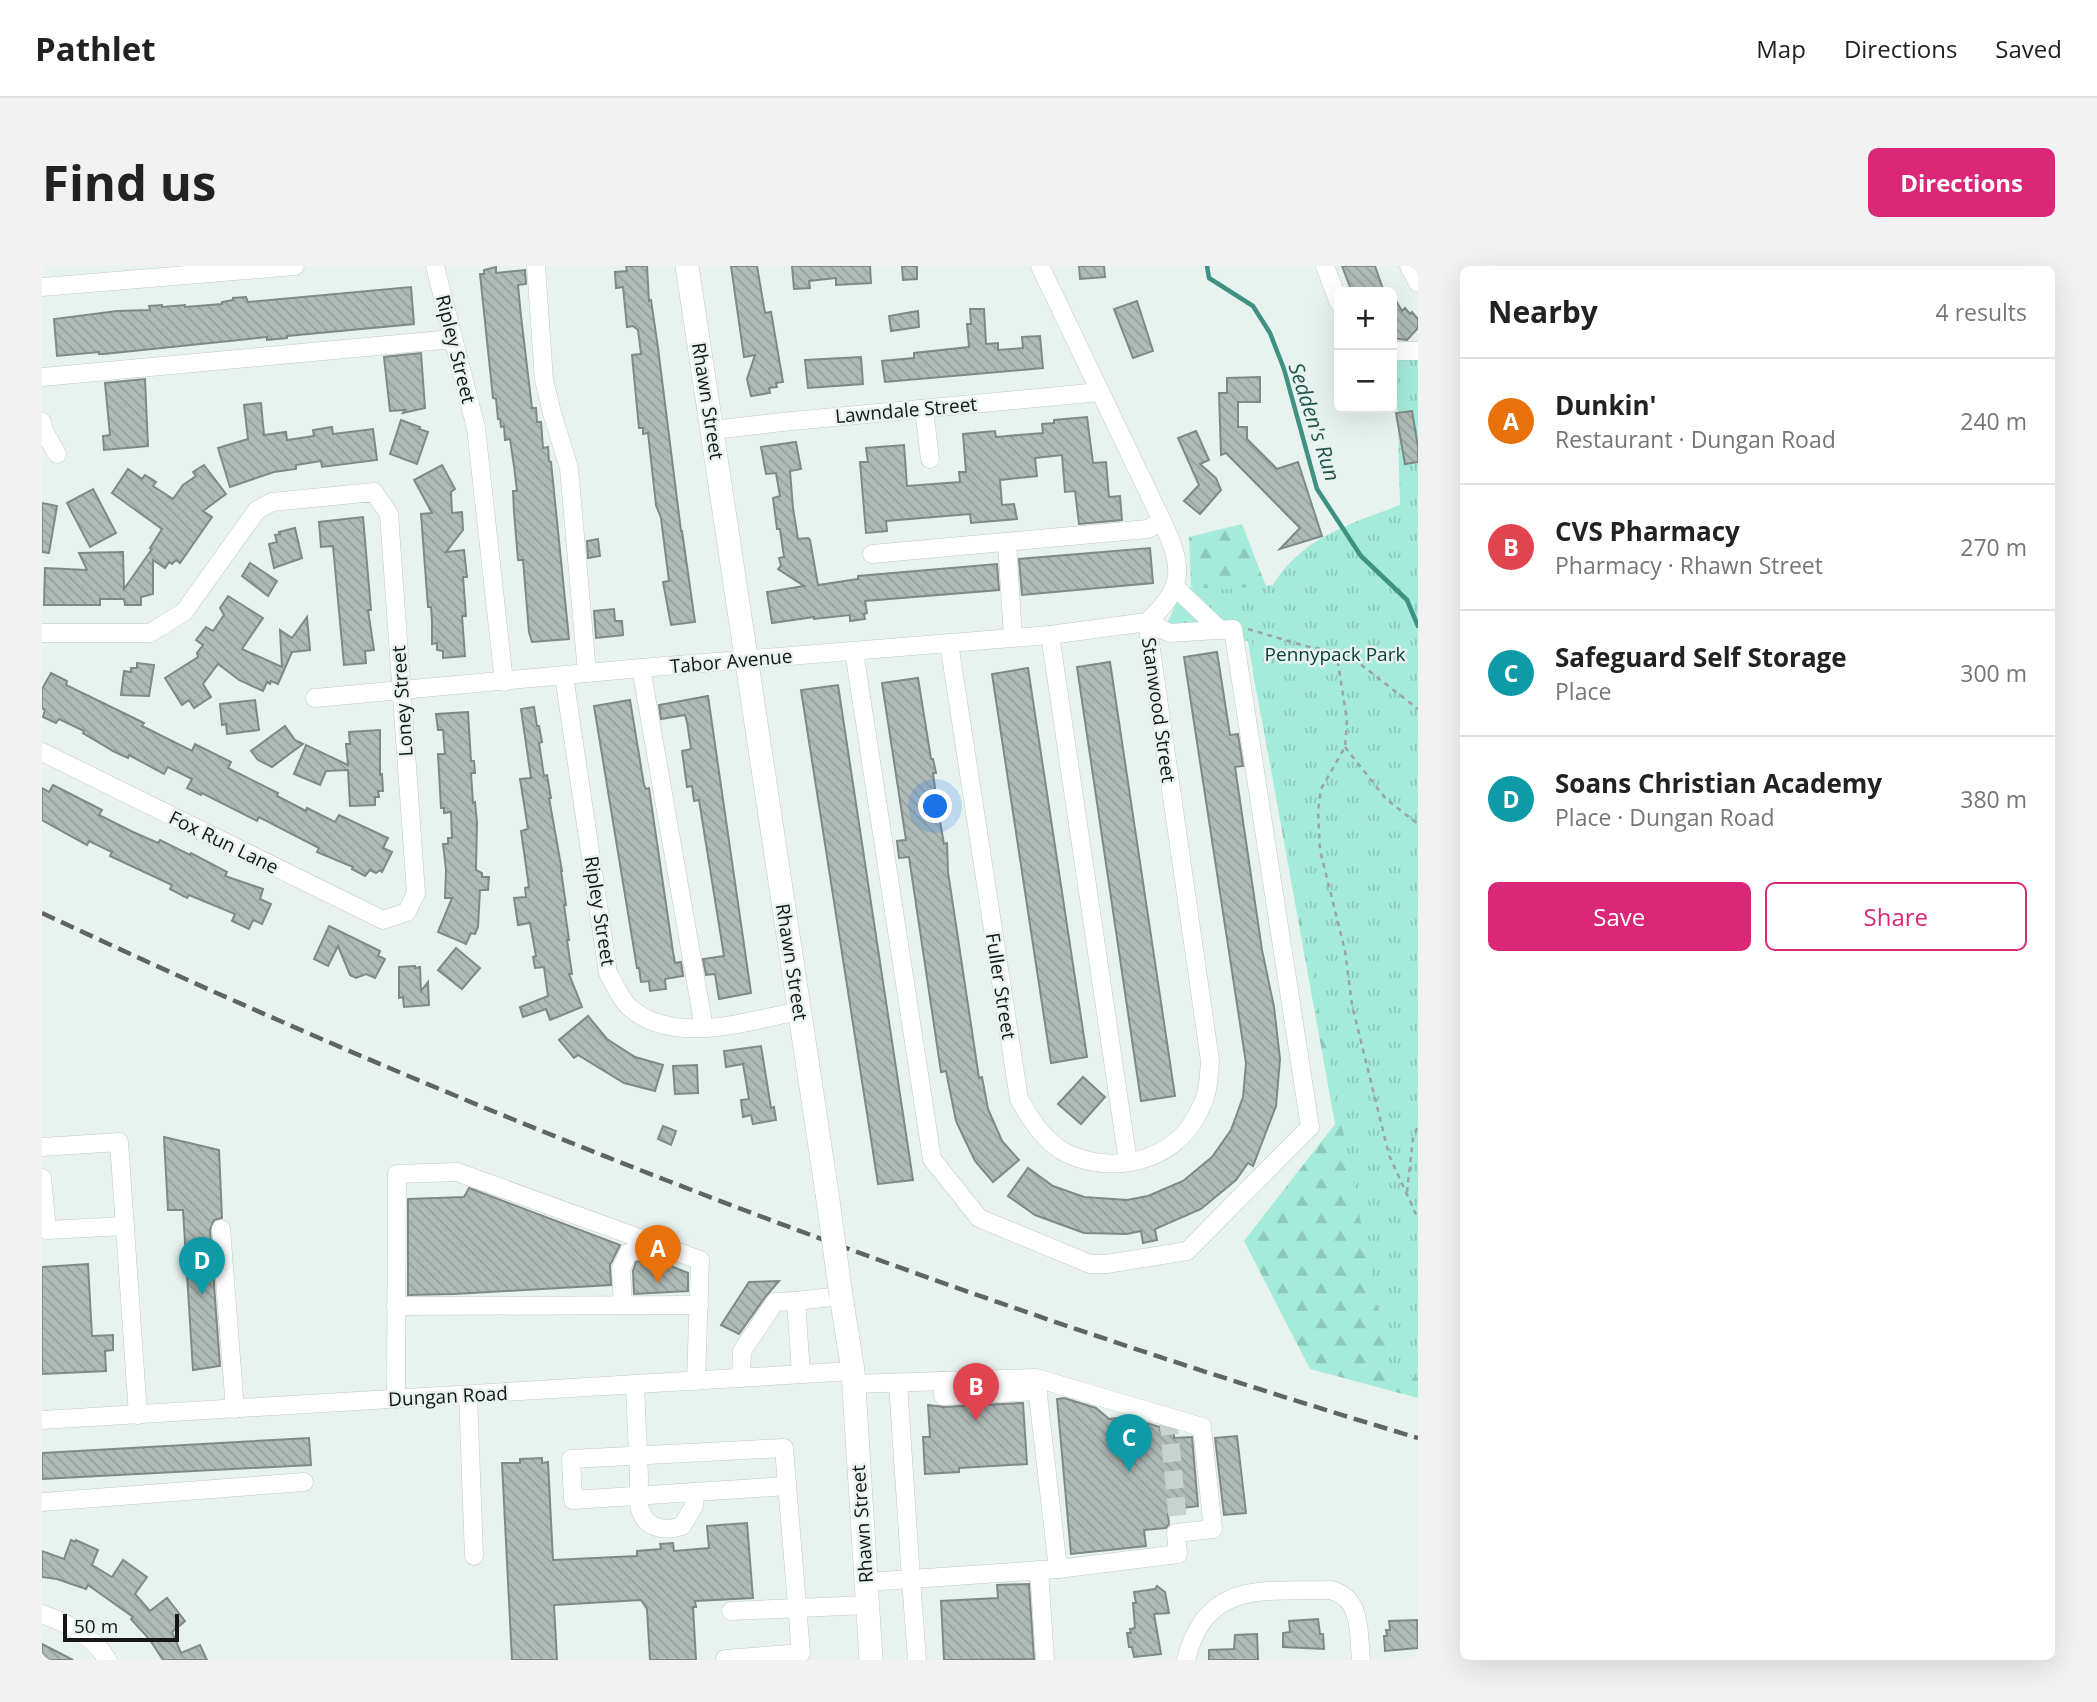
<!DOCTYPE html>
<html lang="en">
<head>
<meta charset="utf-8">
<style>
  body { margin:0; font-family:"Open Sans",sans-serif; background:#f2f2f2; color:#222 }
  .controls { position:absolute; right:21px; top:21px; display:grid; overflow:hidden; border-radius:10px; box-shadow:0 7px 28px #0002 }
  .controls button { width:63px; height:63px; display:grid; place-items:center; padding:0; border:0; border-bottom:2px solid #e0e0e0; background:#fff; color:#222; font:35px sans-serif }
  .scale { position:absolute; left:21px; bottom:18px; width:116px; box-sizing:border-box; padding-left:7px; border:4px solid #151817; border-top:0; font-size:19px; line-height:24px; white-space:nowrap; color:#151817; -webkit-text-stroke:5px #e8f3f0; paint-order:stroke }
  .you { position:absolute; left:894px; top:541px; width:24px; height:24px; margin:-18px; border:5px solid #fff; border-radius:50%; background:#1a73e8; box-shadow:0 0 0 10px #1a73e833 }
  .badge { display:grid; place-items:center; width:46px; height:46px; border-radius:50%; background:#db2777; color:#fff; font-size:23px; font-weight:700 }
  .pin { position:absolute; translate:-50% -58px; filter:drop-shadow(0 2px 4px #0008) }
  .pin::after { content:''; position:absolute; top:37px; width:24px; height:21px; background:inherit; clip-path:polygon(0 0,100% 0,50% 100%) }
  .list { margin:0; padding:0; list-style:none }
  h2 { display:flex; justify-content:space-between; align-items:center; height:91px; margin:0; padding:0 28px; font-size:30px }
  h2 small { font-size:23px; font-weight:400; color:#767676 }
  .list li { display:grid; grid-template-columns:46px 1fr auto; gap:21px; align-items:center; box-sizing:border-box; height:126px; padding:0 28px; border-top:2px solid #e0e0e0 }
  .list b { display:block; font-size:26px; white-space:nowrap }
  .list p { margin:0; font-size:23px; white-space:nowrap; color:#767676 }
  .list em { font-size:23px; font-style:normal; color:#767676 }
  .actions { display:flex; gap:14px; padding:21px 28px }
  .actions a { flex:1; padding:16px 0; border:2px solid #db2777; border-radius:10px; text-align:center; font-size:24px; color:#db2777 }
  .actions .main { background:#db2777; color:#fff }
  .map { position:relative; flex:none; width:1376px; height:1394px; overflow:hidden; border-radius:10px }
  header { display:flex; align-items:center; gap:42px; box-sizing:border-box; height:98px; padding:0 35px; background:#fff; border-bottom:2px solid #e0e0e0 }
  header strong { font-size:33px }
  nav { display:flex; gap:38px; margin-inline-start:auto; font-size:24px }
  .intro { display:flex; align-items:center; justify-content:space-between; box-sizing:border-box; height:168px; padding:0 42px }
  h1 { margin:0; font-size:49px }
  .button { padding:18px 32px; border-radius:10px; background:#db2777; color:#fff; font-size:24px; font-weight:700 }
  main { display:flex; gap:42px; padding:0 42px }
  aside { flex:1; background:#fff; border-radius:10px; box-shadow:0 7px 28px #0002 }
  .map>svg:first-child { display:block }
</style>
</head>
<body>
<header>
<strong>Pathlet</strong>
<nav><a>Map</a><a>Directions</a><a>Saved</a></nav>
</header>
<div class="intro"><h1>Find us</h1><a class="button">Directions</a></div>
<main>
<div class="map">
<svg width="1376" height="1394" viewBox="0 0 1376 1394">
  <defs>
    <pattern id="forest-firs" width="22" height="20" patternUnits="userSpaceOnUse" patternTransform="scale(1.75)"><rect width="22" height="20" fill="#a5ebdb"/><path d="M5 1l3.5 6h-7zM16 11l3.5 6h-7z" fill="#8dc9bb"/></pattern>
    <pattern id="park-tufts" width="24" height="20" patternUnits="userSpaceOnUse" patternTransform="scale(1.75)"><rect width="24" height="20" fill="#a5ebdb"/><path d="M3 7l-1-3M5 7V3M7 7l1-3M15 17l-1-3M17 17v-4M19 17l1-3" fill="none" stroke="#8dc9bb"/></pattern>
    <pattern id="building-back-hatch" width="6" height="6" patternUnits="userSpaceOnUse" patternTransform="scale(1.75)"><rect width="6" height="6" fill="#b0bbb8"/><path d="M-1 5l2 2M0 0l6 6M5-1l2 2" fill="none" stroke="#96a09d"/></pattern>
  </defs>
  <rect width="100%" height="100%" fill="#e8f3f0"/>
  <!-- forest -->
  <polygon fill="url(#forest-firs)" points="1200,258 1234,346 1376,379 1376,1132 1268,1103 1202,975 1293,858 1203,360 1149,320 1147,271"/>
  <!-- park -->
  <path fill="url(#park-tufts)" d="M 1376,90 L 1376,1112 L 1345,1106 L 1343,1079 L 1211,408 L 1210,374 L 1200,376 L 1196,355 L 1130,361 L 1126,356 L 1141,321 L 1184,323 L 1231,319 C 1260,271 1308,258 1358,239 L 1354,92 Z"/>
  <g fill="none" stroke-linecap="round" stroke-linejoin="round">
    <!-- stream -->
    <polyline stroke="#3f9282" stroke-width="4.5" points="1165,0 1167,12 1211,40 1228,67 1242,103 1275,223 1319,290 1365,334 1376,360"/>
  </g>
  <!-- building -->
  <g fill="url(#building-back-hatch)" stroke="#7f8986" stroke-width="2">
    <polygon points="584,0 605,0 607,35 609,34 616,82 639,265 640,265 653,356 629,359 621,316 627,315 619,252 614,239 606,167 601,168 601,162 597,162 590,89 599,88 596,64 591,60 585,61 581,21 574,22 573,6 585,5"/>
    <polygon points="689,0 715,0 723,47 729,46 741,116 734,117 735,121 727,122 728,127 709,130 705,113 713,89 702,91"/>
    <polygon points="750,0 828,0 829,17 794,19 794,12 767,15 768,22 752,23"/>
    <polygon points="860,0 875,0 875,13 861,14"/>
    <polygon points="1037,0 1062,0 1063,11 1038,13"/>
    <polygon points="1300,0 1333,0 1342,26 1310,26"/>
    <polygon points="454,1 454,7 483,4 484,18 476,19 479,50 490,142 494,142 495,156 499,156 501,182 506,181 507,195 509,196 527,373 490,376 487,366 481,294 476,294 472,246 471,225 475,225 472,200 468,173 463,174 462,160 459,161 458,153 456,153 454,133 451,132 438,8 442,8 442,4"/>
    <polygon points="369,21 372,58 245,70 245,72 225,74 225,71 62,88 57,88 57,86 15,90 12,53 75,45 108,44 107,40 120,39 120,41 143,39 143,41 180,38 180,36 191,34 191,32 204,31 206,36"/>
    <polygon points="1350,28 1360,45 1363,42 1368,48 1370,46 1376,53 1376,62 1365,74 1350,72"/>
    <polygon points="1095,35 1111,85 1091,92 1072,43"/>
    <polygon points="928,43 942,43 944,78 956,77 956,84 981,82 980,71 998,70 1001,102 843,116 840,95 872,92 872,87 927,81 925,58 929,58"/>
    <polygon points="876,45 877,61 849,65 847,50"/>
    <polygon points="379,87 383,142 361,147 363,144 348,145 342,91"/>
    <polygon points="819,91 821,118 766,122 763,94"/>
    <polygon points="1218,111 1218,136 1196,136 1196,161 1205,161 1205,173 1235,203 1256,196 1280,270 1238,283 1258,262 1184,187 1179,189 1177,127 1185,127 1185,112"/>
    <polygon points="103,113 106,180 62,184 61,170 68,169 63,117"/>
    <polygon points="219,137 222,169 244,166 245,174 272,170 271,164 290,161 291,168 331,163 335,194 280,201 279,195 254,199 254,203 232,206 188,221 176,182 206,173 202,139"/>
    <polygon points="1370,145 1376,181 1376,196 1363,198 1354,147"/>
    <polygon points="1045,151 1051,197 1064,196 1067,231 1078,230 1080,254 1037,258 1033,225 1023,226 1020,189 993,192 995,210 958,214 960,239 972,238 975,253 929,257 928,248 844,255 845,265 824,267 818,196 826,196 824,182 862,179 865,220 918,216 917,206 924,206 921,168 953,165 954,171 1001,167 1000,158 1012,157 1012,154"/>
    <polygon points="359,154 378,161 377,163 386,166 375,198 348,188"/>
    <polygon points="1154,165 1167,194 1158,198 1174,212 1179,224 1158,248 1142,235 1157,219 1136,172"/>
    <polygon points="754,176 759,203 748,205 751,242 756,273 766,272 768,274 776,319 816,313 816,310 955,298 957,324 823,335 825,347 822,348 823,353 808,355 808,349 772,353 772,351 730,357 725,326 762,320 736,303 739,300 737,292 742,291 738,263 735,263 731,232 738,230 734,207 724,208 719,181"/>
    <polygon points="162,199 184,228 161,245 170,251 138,297 134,294 130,298 127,296 123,302 111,294 111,328 99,331 99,339 83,339 82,333 58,333 58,339 2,339 3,302 45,304 37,287 81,286 82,323 110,283 108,282 120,263 70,227 86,203 100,213 103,209 114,216 111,220 131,233 141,219 154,210 151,206"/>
    <polygon points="400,199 413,223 409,226 410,247 420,246 421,264 404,286 422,284 425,311 421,311 424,350 420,350 423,390 401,392 401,385 395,384 395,377 390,378 390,356 389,341 386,341 379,248 390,247 372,214"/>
    <polygon points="51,223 74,267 48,281 25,237"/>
    <polygon points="0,237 15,240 7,287 0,286"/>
    <polygon points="321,251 329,344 326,344 332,384 323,385 324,397 302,399 291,280 279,281 277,256"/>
    <polygon points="253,262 260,292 232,302 227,278 235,276 233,269 238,268 237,266"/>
    <polygon points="556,273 558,290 546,292 545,275"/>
    <polygon points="1108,282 1111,317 980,329 977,293"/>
    <polygon points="208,297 235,315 226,330 200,310"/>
    <polygon points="186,330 221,352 200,383 240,401 238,364 250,372 265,351 268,384 250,386 236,418 229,415 228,418 225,416 221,425 197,414 176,398 161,418 169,431 152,442 147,434 140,439 123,412 156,391 155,387 161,379 154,374 164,361 171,365 182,349 178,342"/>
    <polygon points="572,343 573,355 580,355 581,369 554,372 552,345"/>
    <polygon points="1175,386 1188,469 1196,468 1201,500 1193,501 1220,684 1232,741 1238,793 1234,840 1211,900 1206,897 1194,914 1159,943 1113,963 1115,974 1101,977 1099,965 1085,968 1042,967 993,949 966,930 986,902 1011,920 1042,931 1085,934 1106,930 1141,915 1170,891 1189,864 1201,831 1204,797 1142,391"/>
    <polygon points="1068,396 1133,830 1099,835 1035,401"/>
    <polygon points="95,397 112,399 107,430 79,429 82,405 89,406 89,402 95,402"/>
    <polygon points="986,402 1045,791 1009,797 950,408"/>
    <polygon points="9,407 25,415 24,419 102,457 100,460 150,485 153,478 189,496 186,502 236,527 235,530 264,545 265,542 293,556 297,549 346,572 341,582 350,586 340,606 338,604 334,607 328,604 323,610 310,603 311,601 275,586 277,582 217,551 215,555 160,527 159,529 145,522 150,513 126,501 122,508 87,489 86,492 71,485 41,467 42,465 17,453 14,457 1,451 3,444 0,442 0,423"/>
    <polygon points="876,412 889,493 891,493 894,507 891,507 895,538 902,578 905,577 906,606 937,812 940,811 946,843 960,875 977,894 951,916 933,895 922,872 914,855 904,805 899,806 867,591 857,592 855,575 864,574 840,417"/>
    <polygon points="796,419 871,914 836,918 759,424"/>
    <polygon points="666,430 709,727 677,733 673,708 664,709 661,693 682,690 657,534 652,535 650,520 645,521 640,485 649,483 645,456 643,449 619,453 617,439"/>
    <polygon points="213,434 217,464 185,468 184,458 180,459 178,438"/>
    <polygon points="588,434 602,519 604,523 607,522 631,686 633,697 639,696 641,710 623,713 624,723 608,725 607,715 599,716 597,702 595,702 552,440"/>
    <polygon points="492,441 495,460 497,460 500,476 497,477 502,510 505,509 509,532 507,532 520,605 519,605 524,639 522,639 527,674 525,674 530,708 527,708 540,741 508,754 504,743 481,751 478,741 506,730 502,701 493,702 491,691 494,690 488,657 476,659 472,632 484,631 483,622 487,621 479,565 486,563 478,513 489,512 479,443"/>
    <polygon points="426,446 429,495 432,495 433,507 429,507 431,537 433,536 435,556 434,604 440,607 440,611 447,611 446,624 438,624 436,661 433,668 429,667 424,678 396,666 410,632 403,632 404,604 401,578 406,578 406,572 410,572 409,546 402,547 402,542 399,542 396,488 403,488 401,464 396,464 394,448"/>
    <polygon points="243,460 253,474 261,478 230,501 216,494 209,485"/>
    <polygon points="338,464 338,509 340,508 341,525 336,525 337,531 333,531 333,539 308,540 306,504 284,505 278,519 252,508 264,479 306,499 304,478 308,478 307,466"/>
    <polygon points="11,519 60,544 57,549 91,566 116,577 118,574 148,589 149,587 185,606 183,610 221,623 218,633 229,638 220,658 211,654 207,663 190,655 193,648 147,629 145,632 128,623 130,619 68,590 70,586 47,575 45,579 0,554 0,522 7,526"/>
    <polygon points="287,660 338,685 336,690 343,693 333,712 324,708 314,712 308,709 296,680 286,700 272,693"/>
    <polygon points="414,682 438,702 420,723 396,704"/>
    <polygon points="373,700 373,702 378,701 379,725 386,716 387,739 362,741 361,731 357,732 357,701"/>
    <polygon points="546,750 565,773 593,791 621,799 613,825 582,817 536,789 532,792 517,774"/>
    <polygon points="719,780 729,842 732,841 734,854 711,858 709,849 701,851 699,834 707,833 701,798 684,801 682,785"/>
    <polygon points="655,799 656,827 633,828 631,800"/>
    <polygon points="1041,811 1063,831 1039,858 1016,838"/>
    <polygon points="621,860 634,865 629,879 616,873"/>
    <polygon points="122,871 177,884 180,952 172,954 168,964 178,1100 151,1104 141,944 126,944"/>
    <polygon points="427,922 578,979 568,999 569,1019 412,1028 366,1029 366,933 422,931"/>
    <polygon points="601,994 613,1000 624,998 646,1007 646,1025 592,1028 591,1005 594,996"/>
    <polygon points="46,998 50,1070 71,1069 71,1084 63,1085 64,1105 0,1108 0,1001"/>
    <polygon points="737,1015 724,1030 697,1068 679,1059 707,1016"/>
    <polygon points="1022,1132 1054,1142 1067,1153 1085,1151 1118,1161 1119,1168 1132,1167 1132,1172 1150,1171 1156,1240 1139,1242 1140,1247 1126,1248 1127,1258 1124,1262 1102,1264 1104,1280 1029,1288 1015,1133"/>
    <polygon points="981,1137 985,1198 917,1202 917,1206 883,1208 881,1171 888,1171 886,1139 902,1141"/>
    <polygon points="1195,1170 1204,1247 1182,1249 1173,1172"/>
    <polygon points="267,1172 269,1199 0,1213 0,1187"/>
    <polygon points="500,1192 500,1197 506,1196 511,1294 595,1290 595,1285 619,1283 618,1278 631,1277 632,1285 667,1282 665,1260 705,1257 711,1332 653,1335 654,1341 651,1341 654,1394 608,1394 605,1343 599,1334 512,1339 515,1394 470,1394 460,1197 478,1197 478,1193"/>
    <polygon points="29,1274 33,1276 34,1274 56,1284 50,1299 70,1311 81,1294 105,1311 93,1328 108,1345 125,1332 143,1355 130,1366 139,1387 158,1379 165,1394 121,1394 108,1374 89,1353 91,1351 46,1319 44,1323 15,1313 0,1311 0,1285 22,1293"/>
    <polygon points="987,1318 992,1393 902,1394 899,1335 956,1332 955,1319"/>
    <polygon points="1115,1320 1123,1326 1127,1347 1112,1348 1119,1388 1092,1391 1090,1381 1087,1381 1085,1367 1089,1367 1088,1363 1093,1362 1091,1337 1094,1337 1092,1326 1113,1323"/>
    <polygon points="1276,1353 1278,1368 1281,1368 1282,1383 1241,1381 1241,1367 1248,1366 1247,1355"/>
    <polygon points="1375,1354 1376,1382 1343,1385 1342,1370 1345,1370 1344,1364 1348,1364 1347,1355"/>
    <polygon points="1215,1368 1216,1394 1167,1394 1167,1384 1192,1383 1193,1369"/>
    <polygon points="0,1378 31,1394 0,1394"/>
  </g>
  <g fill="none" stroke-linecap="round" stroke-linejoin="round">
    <!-- minor-tunnel -->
    <polyline stroke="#c8d2cf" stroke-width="18" stroke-dasharray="18 9" stroke-linecap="butt" points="1126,1151 1137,1267"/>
    <defs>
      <g id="minor">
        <polyline points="393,0 434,162 462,416"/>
        <polyline points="494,0 502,114 510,147 527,202 545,407"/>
        <path d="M 998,0 L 1120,255 C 1141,300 1144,321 1105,356"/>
        <polyline points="1283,0 1297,37"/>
        <polyline points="1367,0 1376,17"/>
        <polyline points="0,21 253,0"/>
        <polyline points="1350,85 1376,85"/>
        <polyline points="0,111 411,73"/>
        <polyline points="882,143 888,193"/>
        <polyline points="0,156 2,165 15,188"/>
        <polyline points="671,164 740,156 1058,126"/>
        <polyline points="965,276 971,371"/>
        <polyline points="830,288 1106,263 1120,255"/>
        <polyline points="1133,321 1178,364"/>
        <polyline points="0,367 108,367 142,346 215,244 230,236 332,226 347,248 374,627 365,646 341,654 0,486"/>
        <polyline points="1008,369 1086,896"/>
        <path d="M 907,377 L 977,833 C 989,854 1003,877 1026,888 C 1073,909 1133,895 1156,847 C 1159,841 1163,834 1164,828 C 1167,817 1167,806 1168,795 L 1105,356"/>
        <polyline points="812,385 890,893 937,952 1048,998 1065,998 1145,985 1268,861 1191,363 1128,367 1105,356"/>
        <polyline points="599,402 662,762"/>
        <path d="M 522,410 L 566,707 C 572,717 578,732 586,740 C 630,781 705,755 757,745"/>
        <polyline points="273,432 599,402 1008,369 1105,356"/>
        <polyline points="0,881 77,876 96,1149"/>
        <polyline points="0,912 5,964 83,960"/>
        <polyline points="179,963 193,1143"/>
        <polyline points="754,1035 799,1030"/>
        <polyline points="581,1039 579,1003 586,987 602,982 617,989"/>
        <polyline points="354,1040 657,1039"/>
        <polyline points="699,1112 700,1085 733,1036 754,1035 759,1108"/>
        <polyline points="900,1115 901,1130 996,1125"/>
        <path d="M 593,1118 C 594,1150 596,1181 597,1213 C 597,1222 595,1237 599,1246 C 606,1264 625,1265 640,1260 L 652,1240 L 653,1226 L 531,1234 L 529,1193 L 742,1182 L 759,1387 L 683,1393"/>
        <polyline points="811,1118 994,1112 1016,1303 1136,1288 1134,1267 1171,1263 1160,1161 994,1112"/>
        <polyline points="426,1129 432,1290"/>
        <polyline points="354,1133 355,908 415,906 658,994 654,1115"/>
        <polyline points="0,1154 811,1105"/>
        <polyline points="653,1226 745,1220"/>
        <polyline points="0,1236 262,1216"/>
        <polyline points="997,1304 1003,1394"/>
        <polyline points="825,1316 869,1313 856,1117"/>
        <polyline points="689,1345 825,1339"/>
        <path d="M 0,1348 C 29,1359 48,1368 66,1394"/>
        <polyline points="875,1394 869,1313 1016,1303"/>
        <path d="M 1144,1394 C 1164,1313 1222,1326 1289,1324 C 1321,1333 1316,1367 1319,1394"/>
      </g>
      <g id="major">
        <polyline points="645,0 785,927"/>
        <polyline points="799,1030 811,1105 829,1394"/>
      </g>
    </defs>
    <!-- minor casing -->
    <use href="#minor" stroke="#bec9c6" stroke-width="19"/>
    <!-- major casing -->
    <use href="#major" stroke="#bec9c6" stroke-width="24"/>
    <!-- path -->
    <g stroke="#9da5a3" stroke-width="2.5" stroke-dasharray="5 5" stroke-linecap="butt">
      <polyline points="1206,363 1263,380 1304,387 1376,443"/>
      <polyline points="1294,385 1305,454 1303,481 1279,523 1276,545 1278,584 1303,685 1310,739 1347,889 1376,953"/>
      <polyline points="1303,481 1344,533 1376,558"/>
      <polyline points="1365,926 1371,872 1376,860"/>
    </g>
    <!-- minor -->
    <use href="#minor" stroke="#fff" stroke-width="18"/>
    <!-- major -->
    <use href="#major" stroke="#fff" stroke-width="23"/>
    <!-- rail -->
    <path stroke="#606564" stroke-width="4.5" stroke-dasharray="14 7" stroke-linecap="butt" d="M 0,647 C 445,856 905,1031 1376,1172"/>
    <defs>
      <polyline id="major-bridge" points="785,927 799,1030"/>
    </defs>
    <!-- major-bridge casing -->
    <use href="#major-bridge" stroke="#bec9c6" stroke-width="24" stroke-linecap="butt"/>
    <!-- major-bridge -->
    <use href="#major-bridge" stroke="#fff" stroke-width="23"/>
  </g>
  <g text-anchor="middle" stroke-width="5" stroke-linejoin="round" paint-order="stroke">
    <!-- street labels -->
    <g font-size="19" fill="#151817" stroke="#e8f3f0">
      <text transform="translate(414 83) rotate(76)" y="7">Ripley Street</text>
      <text transform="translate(666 135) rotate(81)" y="7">Rhawn Street</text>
      <text transform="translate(864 144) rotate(-5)" y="7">Lawndale Street</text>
      <text transform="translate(689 395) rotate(-5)" y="7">Tabor Avenue</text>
      <text transform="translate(360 435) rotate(-94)" y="7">Loney Street</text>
      <text transform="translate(1117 444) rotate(82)" y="7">Stanwood Street</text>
      <text transform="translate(182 576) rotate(26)" y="7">Fox Run Lane</text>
      <text transform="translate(558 645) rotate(81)" y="7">Ripley Street</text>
      <text transform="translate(750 696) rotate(81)" y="7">Rhawn Street</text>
      <text transform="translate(959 720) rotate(81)" y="7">Fuller Street</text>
      <text transform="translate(406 1130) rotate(-3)" y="7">Dungan Road</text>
      <text transform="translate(820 1258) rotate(-94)" y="7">Rhawn Street</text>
    </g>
    <!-- park labels -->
    <g font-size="19" fill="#0a4037" stroke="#e8f3f0">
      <text x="1293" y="395">Pennypack Park</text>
    </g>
    <!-- water labels -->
    <g font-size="21" font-style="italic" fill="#23554b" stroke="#e8f3f0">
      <text transform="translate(1272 156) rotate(72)" y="7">Sedden's Run</text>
    </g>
  </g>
</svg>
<div class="controls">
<button>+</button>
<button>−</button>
</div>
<div class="scale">50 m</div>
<div class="you"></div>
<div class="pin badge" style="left:616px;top:1017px;background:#e8710a">A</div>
<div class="pin badge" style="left:934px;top:1155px;background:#e0444e">B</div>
<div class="pin badge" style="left:1087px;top:1206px;background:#0f9aa8">C</div>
<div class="pin badge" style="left:160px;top:1029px;background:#0f9aa8">D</div>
</div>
<aside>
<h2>Nearby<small>4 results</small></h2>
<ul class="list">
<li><span class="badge" style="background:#e8710a">A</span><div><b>Dunkin'</b><p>Restaurant · Dungan Road</p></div><em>240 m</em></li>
<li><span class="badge" style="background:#e0444e">B</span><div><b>CVS Pharmacy</b><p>Pharmacy · Rhawn Street</p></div><em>270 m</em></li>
<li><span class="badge" style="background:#0f9aa8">C</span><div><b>Safeguard Self Storage</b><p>Place</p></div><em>300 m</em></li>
<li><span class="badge" style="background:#0f9aa8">D</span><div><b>Soans Christian Academy</b><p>Place · Dungan Road</p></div><em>380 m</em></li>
</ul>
<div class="actions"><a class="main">Save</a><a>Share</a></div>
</aside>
</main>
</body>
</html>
